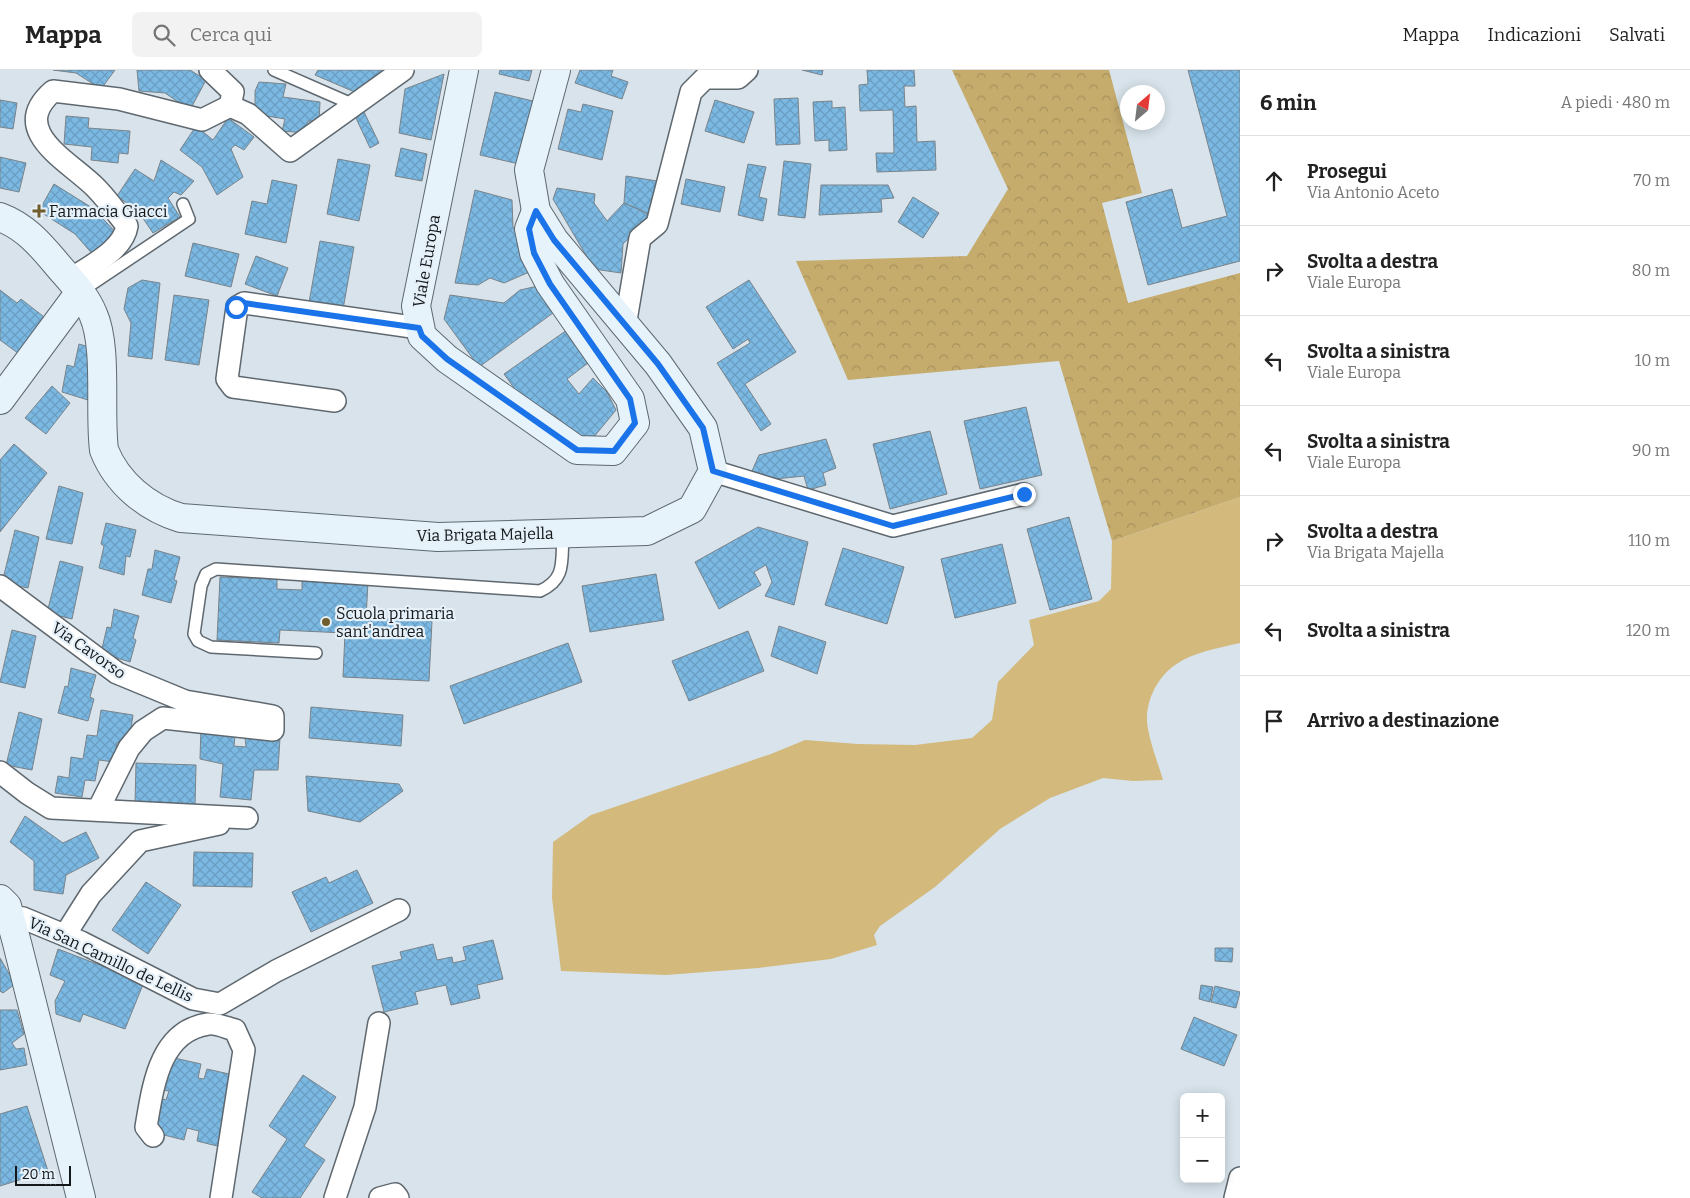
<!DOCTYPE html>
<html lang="it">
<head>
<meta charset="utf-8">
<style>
  body { margin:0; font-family:Bitter,serif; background:#f2f2f2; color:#222 }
  .controls { position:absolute; right:15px; bottom:15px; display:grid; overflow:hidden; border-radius:8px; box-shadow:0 2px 12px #0003 }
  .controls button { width:45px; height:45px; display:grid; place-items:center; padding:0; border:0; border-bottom:1px solid #e0e0e0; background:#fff; color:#222; font:25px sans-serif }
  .compass { position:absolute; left:1120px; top:15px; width:45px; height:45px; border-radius:50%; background:#fff; box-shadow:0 2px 12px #0003; rotate:28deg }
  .scale { position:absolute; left:15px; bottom:12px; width:56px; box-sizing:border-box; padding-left:5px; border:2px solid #14181b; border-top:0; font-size:14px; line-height:18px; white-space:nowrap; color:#14181b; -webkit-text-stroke:4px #e5f0f8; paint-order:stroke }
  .stop { position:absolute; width:15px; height:15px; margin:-11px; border:4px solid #1a73e8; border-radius:50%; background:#fff }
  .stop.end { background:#1a73e8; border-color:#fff; box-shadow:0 1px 5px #0008 }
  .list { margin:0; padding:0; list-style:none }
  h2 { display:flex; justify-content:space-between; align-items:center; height:65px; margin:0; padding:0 20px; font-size:21px }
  h2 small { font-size:16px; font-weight:400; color:#767676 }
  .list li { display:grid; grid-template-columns:32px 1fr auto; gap:15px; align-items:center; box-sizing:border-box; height:90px; padding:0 20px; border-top:1px solid #e0e0e0 }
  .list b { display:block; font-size:19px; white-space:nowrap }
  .list p { margin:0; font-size:16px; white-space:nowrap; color:#767676 }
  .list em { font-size:16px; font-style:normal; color:#767676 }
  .icon { flex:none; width:28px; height:28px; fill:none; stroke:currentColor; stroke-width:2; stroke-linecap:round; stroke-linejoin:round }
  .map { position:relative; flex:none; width:1240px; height:1128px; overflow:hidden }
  header { display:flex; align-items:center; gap:30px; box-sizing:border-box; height:70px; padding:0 25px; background:#fff; border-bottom:1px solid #e0e0e0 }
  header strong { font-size:24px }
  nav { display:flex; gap:28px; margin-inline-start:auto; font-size:18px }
  .search { width:350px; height:45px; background:#f2f2f2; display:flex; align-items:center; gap:12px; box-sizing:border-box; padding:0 18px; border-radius:8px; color:#767676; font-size:19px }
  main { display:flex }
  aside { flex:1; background:#fff }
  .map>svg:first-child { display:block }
</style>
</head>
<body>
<header>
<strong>Mappa</strong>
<div class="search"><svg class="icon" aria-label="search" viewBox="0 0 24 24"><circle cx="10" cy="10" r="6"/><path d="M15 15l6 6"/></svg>Cerca qui</div>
<nav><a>Mappa</a><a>Indicazioni</a><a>Salvati</a></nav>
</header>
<main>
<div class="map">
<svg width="1240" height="1128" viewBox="0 0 1240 1128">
  <defs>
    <pattern id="forest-crowns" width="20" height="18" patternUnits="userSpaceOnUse" patternTransform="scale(1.25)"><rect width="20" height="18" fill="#c5ab6c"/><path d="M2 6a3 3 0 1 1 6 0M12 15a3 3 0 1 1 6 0" fill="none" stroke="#a8925d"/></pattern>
    <pattern id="building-cross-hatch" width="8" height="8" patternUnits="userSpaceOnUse" patternTransform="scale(1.25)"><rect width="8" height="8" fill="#7bb8e2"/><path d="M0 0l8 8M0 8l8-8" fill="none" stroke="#699dc1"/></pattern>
  </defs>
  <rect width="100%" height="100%" fill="#d8e3eb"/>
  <!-- green -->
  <path fill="#d3b97c" d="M 1240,427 L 1240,573 C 1219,578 1193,582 1175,595 C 1156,608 1143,636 1148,659 C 1151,676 1158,693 1163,710 L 1133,711 L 1103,708 L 1050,728 L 1000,759 L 935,817 L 880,856 L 874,865 L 877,875 L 831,889 L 758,898 L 666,905 L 561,901 L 552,828 L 553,772 L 591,745 L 771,684 L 805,670 L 858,674 L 915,675 L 972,668 L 992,650 L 998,612 L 1034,575 L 1029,550 L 1099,531 L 1111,519 L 1112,471 Z"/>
  <!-- forest -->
  <polygon fill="url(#forest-crowns)" points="952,0 1109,0 1142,123 1102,133 1128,233 1240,203 1240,427 1112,471 1059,291 848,310 796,191 967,186 1008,119"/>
  <!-- building -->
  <g fill="url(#building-cross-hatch)" stroke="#79838a">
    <polygon points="53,0 115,0 101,19 76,3"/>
    <polygon points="137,0 190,0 206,10 190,40 165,23 139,21"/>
    <polygon points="318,0 385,0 357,23 315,5"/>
    <polygon points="500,0 532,0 529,11 499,4"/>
    <polygon points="580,0 613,0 611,6 628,12 622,29 575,13"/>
    <polygon points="802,0 823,0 822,5"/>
    <polygon points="867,0 914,0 915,16 904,16 905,37 916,36 917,72 935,71 936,100 877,102 876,83 894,83 893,40 860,41 859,15 868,14"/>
    <polygon points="1188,0 1240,0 1240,191 1148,215 1126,132 1172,119 1182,158 1227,146"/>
    <polygon points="444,4 431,70 399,63 405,19"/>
    <polygon points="259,12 286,14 283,27 320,32 319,52 308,51 306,63 282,61 285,49 255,44 255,21"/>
    <polygon points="495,22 533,31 519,94 480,85"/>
    <polygon points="798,28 800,74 776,75 774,29"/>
    <polygon points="0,30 17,33 13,59 0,57"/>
    <polygon points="715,30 754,42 744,73 705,61"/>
    <polygon points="832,31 832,38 845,37 847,80 829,81 829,70 815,71 813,32"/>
    <polygon points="583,34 613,41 602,90 558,79 568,39 581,42"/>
    <polygon points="364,42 379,73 370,78 355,46"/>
    <polygon points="66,46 89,48 88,58 130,61 128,84 119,83 118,93 91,90 92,77 64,74"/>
    <polygon points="228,48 254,67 244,80 235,75 231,79 243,107 217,125 202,97 180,80 196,56 213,70"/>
    <polygon points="401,78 427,84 422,111 395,106"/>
    <polygon points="0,87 26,93 19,122 0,118"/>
    <polygon points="338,89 370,95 359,151 327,144"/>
    <polygon points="161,90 194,111 181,125 174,122 168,128 180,147 153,163 138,141 117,126 135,99 154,111"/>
    <polygon points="784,91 811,94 805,148 778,145"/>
    <polygon points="748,94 766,97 759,127 767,129 763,151 738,145"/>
    <polygon points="626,106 657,111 651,145 624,133"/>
    <polygon points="686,109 725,117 720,142 681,134"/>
    <polygon points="272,110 297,115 286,173 245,164 252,131 267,134"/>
    <polygon points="54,114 94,139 119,166 95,187 75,164 39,141"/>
    <polygon points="821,115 888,115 894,128 881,129 882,142 819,145"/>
    <polygon points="557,118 595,124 594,133 607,151 624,133 651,145 623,174 621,203 594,199 553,129"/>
    <polygon points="475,120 512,130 513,157 534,200 504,213 490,208 478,215 455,213"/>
    <polygon points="913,127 939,143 923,168 898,152"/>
    <polygon points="320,171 354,177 342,245 308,238"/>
    <polygon points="193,173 239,184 231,217 185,206"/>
    <polygon points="256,186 288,198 277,226 245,214"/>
    <polygon points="142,210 160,213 152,289 128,286 131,253 124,239 128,218"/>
    <polygon points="749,210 796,282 745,314 771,354 761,361 717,293 750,273 748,269 733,279 706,237"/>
    <polygon points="538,216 557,240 479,297 444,249 450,225 504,233 520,220"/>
    <polygon points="0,220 17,233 21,229 48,250 22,286 0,270"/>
    <polygon points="174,225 209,230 199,295 165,290"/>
    <polygon points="567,260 588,293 567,309 579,324 593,308 607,322 616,340 593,368 580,368 560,350 527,329 522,329 504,304"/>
    <polygon points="79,274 96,279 88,330 62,322 67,295 74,297"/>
    <polygon points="52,316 70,333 46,364 25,348"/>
    <polygon points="1026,337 1042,405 980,419 964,351"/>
    <polygon points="930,361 947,424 890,439 873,374"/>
    <polygon points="826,369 836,398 823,403 826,415 808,420 804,406 775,409 752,401 759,385"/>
    <polygon points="14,374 47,403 0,462 0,390"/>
    <polygon points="59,416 83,423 72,474 46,469"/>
    <polygon points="1069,447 1092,529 1050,540 1027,459"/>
    <polygon points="106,453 136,460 130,487 126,486 124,505 99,498 104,476 101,474"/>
    <polygon points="758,457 808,472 794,535 765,526 772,512 766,495 754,502 761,515 719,539 695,492"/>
    <polygon points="15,460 39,467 28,518 2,513"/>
    <polygon points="1002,474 1016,533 955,548 941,489"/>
    <polygon points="843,478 904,497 887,554 825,535"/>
    <polygon points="155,480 180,487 174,510 177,511 171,533 142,525 148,499 152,499"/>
    <polygon points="60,491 83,497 72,549 47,543"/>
    <polygon points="656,504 664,550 590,562 582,516"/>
    <polygon points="220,507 277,509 277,519 302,520 302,509 368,512 366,548 432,551 429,611 343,607 345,563 280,560 279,573 217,570"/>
    <polygon points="114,539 139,546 133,568 136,570 130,592 101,583 107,557 111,558"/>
    <polygon points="779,556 826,572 817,604 771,586"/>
    <polygon points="12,560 36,566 25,618 0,612"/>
    <polygon points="748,561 764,601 689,631 672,591"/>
    <polygon points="568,573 582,612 464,654 450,616"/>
    <polygon points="71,598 96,605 90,627 94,629 88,651 58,643 65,616 68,617"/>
    <polygon points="311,637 403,645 401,676 309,668"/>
    <polygon points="101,640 133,645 129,671 117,673 114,692 99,690 95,711 85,710 82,727 55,723 58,706 69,708 71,687 83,689 87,665 97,666"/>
    <polygon points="19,642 42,649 32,700 6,695"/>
    <polygon points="201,656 235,666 234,676 246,677 245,667 280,668 278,700 254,700 251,730 220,727 223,694 200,689"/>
    <polygon points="136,693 196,695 195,736 135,734"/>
    <polygon points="306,706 399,714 403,721 360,752 308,741"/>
    <polygon points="25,746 63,773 86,762 99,788 66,805 63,824 34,820 34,791 10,772"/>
    <polygon points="194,782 253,783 252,817 193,816"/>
    <polygon points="357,800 373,833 311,862 292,822 326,807 329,813"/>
    <polygon points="146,812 181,835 148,884 112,860"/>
    <polygon points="493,870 503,909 477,915 480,928 451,935 446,915 415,922 418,934 384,942 372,896 402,889 400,882 433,874 437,890 452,887 453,893 466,890 463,877"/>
    <polygon points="1215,878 1233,878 1232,892 1215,891"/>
    <polygon points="58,879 144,912 125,959 83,944 80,952 56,944 55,931 65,911 50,905"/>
    <polygon points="0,888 15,914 3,923 0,921"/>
    <polygon points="1201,915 1213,917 1210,932 1199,929"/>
    <polygon points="1215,916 1240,922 1236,938 1211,932"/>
    <polygon points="0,940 17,940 24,964 12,973 16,979 24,978 27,995 0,1000"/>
    <polygon points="1194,947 1237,965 1224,996 1181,979"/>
    <polygon points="170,987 201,994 198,1008 204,1009 207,999 238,1006 221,1077 197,1071 199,1061 187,1058 184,1070 152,1062 160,1028 166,1030 169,1021 162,1020"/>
    <polygon points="303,1005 336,1027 304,1076 325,1090 300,1128 262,1128 252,1122 287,1069 269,1056"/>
    <polygon points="27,1036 48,1101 0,1116 0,1044"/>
  </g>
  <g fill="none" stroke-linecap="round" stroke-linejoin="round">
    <defs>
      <g id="lane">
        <polyline points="274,0 354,35"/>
        <polyline points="80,222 189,149 183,134"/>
        <path d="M 316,583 L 211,577 L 198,571 L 194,564 L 201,516 L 206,504 L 216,499 L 540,521 C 567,509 561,490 563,464"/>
      </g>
      <g id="street">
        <polyline points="230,36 248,44 290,81 403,0"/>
        <path d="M 70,210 C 89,196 123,181 127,156 C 117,143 107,129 95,117 C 69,91 7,61 53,21 L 119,29 L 202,50 L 230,36 L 233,22 L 210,0"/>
        <polyline points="625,256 640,168 657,154 691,22 705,8 738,8 747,0"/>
        <polyline points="335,331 233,317 227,309 237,237 244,233 419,258"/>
        <polyline points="713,401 893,456 1024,424"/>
        <polyline points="0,516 117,603 185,631 273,646 273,660 163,648 143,661 129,678 98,740"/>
        <polyline points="0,702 27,723 51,738 247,748"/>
        <polyline points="10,846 23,848 81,872 193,929 220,934 276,901 399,840"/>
        <polyline points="65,865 91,824 140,771 219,754"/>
        <path d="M 153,1066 L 146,1057 C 153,1017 159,961 208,954 C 216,953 227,958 235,960 L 244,980 L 221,1128"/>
        <polyline points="335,1128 365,1037 379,953"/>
        <polyline points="380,1128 395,1124 398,1128"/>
        <polyline points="1235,1128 1240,1108"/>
      </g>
      <g id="secondary">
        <polyline points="464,0 416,236 422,266 447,289 577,380 613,381 635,353 630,329 550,214 534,183 529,159 536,141"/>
        <path d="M 0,147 C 24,156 39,173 55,192 C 69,209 85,224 93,244 C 108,277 99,342 104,380 C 117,413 147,438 181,448 L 438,467 L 647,461 L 692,439 L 713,401 L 703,358 L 658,294 L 554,170 L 536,141 L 529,100 L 556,0"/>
        <polyline points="0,330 80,222"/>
        <polyline points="0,829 7,836 17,873 81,1128"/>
      </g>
    </defs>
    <!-- lane casing -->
    <use href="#lane" stroke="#5f686f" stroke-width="14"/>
    <!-- street casing -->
    <use href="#street" stroke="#5f686f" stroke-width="24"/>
    <!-- secondary casing -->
    <use href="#secondary" stroke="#5f686f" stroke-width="30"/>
    <!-- lane -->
    <use href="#lane" stroke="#fff" stroke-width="11"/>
    <!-- street -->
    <use href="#street" stroke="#fff" stroke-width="21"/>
    <!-- secondary -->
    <use href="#secondary" stroke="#e6f3fb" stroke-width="28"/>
  </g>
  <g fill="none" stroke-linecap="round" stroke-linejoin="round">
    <!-- route -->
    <polyline stroke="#1a73e8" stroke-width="6" points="236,237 244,233 419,258 422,266 447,289 577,380 614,381 635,353 630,329 550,214 534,183 529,159 536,141 554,170 658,294 703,358 713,401 893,456 1024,424"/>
  </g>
  <!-- markers -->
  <g fill="#715d2c" stroke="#e5f0f8" stroke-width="2">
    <path d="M36.5 133.5h5v5h5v5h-5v5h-5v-5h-5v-5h5z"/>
    <circle cx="326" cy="552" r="5"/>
  </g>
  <g text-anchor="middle" stroke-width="4.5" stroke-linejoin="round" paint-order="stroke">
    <!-- poi labels -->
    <g font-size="16" fill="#14181b" stroke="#e5f0f8" text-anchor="start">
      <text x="49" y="147">Farmacia Giacci</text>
      <text x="336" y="549">Scuola primaria<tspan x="336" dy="18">sant'andrea</tspan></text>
    </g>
    <!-- street labels -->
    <g font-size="16" fill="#14181b" stroke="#e5f0f8">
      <text transform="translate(426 191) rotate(-80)" y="6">Viale Europa</text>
      <text transform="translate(485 464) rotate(-1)" y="6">Via Brigata Majella</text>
      <text transform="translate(89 580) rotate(35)" y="6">Via Cavorso</text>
      <text transform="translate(111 889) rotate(25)" y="6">Via San Camillo de Lellis</text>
    </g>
  </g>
</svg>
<div class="controls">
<button>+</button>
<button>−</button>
</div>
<svg class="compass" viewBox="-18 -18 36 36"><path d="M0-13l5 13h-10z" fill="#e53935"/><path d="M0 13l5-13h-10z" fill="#767676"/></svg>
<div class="scale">20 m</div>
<div class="stop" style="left:236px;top:237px"></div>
<div class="stop end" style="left:1024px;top:424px"></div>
</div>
<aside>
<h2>6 min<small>A piedi · 480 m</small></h2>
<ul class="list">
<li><svg class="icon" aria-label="ahead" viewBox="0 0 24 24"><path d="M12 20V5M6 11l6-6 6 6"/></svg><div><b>Prosegui</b><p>Via Antonio Aceto</p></div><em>70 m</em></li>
<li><svg class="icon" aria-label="right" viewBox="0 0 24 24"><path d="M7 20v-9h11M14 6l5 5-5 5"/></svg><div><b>Svolta a destra</b><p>Viale Europa</p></div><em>80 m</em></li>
<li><svg class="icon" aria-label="left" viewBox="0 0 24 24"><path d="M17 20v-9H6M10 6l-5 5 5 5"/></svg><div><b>Svolta a sinistra</b><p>Viale Europa</p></div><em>10 m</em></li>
<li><svg class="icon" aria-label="left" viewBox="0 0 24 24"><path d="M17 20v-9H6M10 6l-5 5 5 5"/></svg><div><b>Svolta a sinistra</b><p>Viale Europa</p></div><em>90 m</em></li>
<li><svg class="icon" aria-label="right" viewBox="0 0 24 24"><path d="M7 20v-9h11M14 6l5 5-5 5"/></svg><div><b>Svolta a destra</b><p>Via Brigata Majella</p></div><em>110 m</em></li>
<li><svg class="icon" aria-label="left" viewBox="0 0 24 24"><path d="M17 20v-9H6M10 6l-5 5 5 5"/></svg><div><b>Svolta a sinistra</b></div><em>120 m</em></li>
<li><svg class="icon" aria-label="arrive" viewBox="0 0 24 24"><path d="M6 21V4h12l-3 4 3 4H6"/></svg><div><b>Arrivo a destinazione</b></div></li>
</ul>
</aside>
</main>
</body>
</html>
